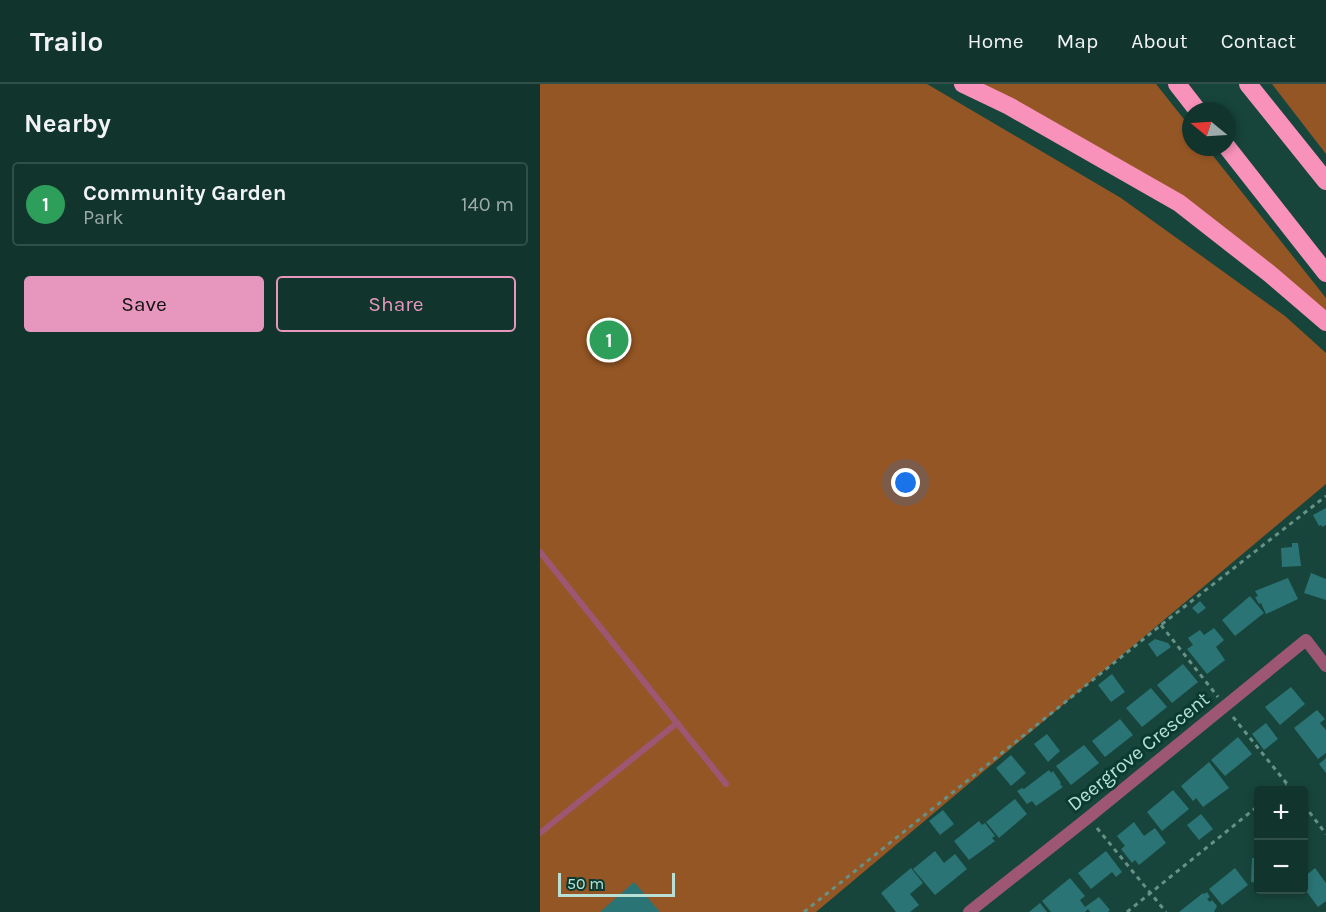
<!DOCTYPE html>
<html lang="en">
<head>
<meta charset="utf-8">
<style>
  body { margin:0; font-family:Karla,sans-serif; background:#1e3f38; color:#f1f3f6 }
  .controls { position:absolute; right:18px; bottom:18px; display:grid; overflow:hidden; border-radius:6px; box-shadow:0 3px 9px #0003 }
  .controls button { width:54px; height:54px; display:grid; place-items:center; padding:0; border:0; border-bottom:2px solid #304f48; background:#11342c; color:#f1f3f6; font:30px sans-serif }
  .compass { position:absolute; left:642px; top:18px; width:54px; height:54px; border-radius:50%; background:#11342c; box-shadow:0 3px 9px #0003; rotate:288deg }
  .scale { position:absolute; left:18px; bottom:15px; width:117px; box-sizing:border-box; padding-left:6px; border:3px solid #b8e0d4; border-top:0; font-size:16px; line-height:21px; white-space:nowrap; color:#b8e0d4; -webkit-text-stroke:4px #0a3b31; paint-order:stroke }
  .you { position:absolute; left:366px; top:399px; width:21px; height:21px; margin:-15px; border:4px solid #fff; border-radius:50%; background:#1a73e8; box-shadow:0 0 0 9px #1a73e833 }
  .badge { display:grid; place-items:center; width:39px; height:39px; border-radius:50%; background:#e797bd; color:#fff; font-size:20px; font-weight:700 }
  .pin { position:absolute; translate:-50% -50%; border:3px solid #fff; box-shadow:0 2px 6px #0006 }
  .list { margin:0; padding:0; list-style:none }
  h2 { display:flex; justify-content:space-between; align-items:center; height:78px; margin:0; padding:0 24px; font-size:26px }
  h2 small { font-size:20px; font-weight:400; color:#9caaa9 }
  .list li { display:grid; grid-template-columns:39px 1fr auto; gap:18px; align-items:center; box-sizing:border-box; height:84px; margin:0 12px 12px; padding:0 12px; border:2px solid #304f48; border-radius:6px }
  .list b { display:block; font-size:22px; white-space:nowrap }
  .list p { margin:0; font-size:20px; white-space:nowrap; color:#9caaa9 }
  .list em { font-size:20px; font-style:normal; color:#9caaa9 }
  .actions { display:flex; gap:12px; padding:18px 24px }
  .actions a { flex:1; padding:14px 0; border:2px solid #e797bd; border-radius:6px; text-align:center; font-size:21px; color:#e797bd }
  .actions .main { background:#e797bd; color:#111 }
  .map { position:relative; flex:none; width:786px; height:828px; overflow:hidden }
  header { display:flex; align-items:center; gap:36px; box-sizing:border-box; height:84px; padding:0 30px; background:#11342c; border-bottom:2px solid #304f48 }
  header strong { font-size:28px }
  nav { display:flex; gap:33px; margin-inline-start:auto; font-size:21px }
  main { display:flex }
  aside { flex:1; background:#11342c }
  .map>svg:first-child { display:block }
</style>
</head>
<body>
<header>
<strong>Trailo</strong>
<nav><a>Home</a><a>Map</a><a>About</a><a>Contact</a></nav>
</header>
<main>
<aside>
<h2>Nearby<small></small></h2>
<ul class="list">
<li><span class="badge" style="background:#2e9e5b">1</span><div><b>Community Garden</b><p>Park</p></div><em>140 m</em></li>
</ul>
<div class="actions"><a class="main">Save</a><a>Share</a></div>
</aside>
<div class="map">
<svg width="786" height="828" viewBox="0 0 786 828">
  <rect width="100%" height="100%" fill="#17453b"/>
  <!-- green -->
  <g fill="#945624">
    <polygon points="0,0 387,0 581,114 745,232 786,269 786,400 276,828 0,828"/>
    <polygon points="438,0 616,0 651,44 651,63 666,63 786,214 786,229 632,106"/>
    <polygon points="732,0 786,0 786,70"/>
  </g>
  <!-- building -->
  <g fill="#2b7475">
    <polygon points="786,424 786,441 782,443 781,441 779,442 773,431"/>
    <polygon points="752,459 758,459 761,482 742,483 741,464 752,463"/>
    <polygon points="771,489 786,495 786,516 764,509"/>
    <polygon points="748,494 758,515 726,530 721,519 719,520 715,513 718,512 715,507"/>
    <polygon points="710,512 724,529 695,552 682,536"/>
    <polygon points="660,517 666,524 658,530 652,524"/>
    <polygon points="674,544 684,556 676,563 685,576 667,590 647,565 653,561 648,554 660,546 664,551"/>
    <polygon points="615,555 628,559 631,563 617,573 608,560"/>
    <polygon points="643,580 658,598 632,619 617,601"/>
    <polygon points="572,590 585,608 571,618 558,601"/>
    <polygon points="751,603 765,620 740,641 725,623"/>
    <polygon points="611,604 627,623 602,643 586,624"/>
    <polygon points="777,626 785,635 780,639 786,646 786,669 778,675 754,644"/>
    <polygon points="580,635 593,651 565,673 552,657"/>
    <polygon points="726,639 738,655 724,666 712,650"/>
    <polygon points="507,650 520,667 508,678 494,660"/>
    <polygon points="698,653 712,670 685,692 671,676"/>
    <polygon points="544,661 559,679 531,701 516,682"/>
    <polygon points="471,671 486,689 471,702 456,684"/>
    <polygon points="786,674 786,689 779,680"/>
    <polygon points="669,678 689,704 663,723 656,714 653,717 641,702"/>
    <polygon points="509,686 511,689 513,687 521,699 520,700 523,703 496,722 492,717 487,720 477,707 482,704 484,705"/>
    <polygon points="633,706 649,725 622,747 607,728"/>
    <polygon points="475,715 487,730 459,754 446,738"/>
    <polygon points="403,726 414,740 400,751 389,737"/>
    <polygon points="661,730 673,745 659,756 647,741"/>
    <polygon points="439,737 442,741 445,739 455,752 452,754 455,757 429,776 414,757"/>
    <polygon points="594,738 604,752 615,744 626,759 599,781 595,776 592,779 581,765 585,762 577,752"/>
    <polygon points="764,755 768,757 766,762 768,762 764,772"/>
    <polygon points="395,767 404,779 415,770 427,785 395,811 373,785"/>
    <polygon points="566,767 582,788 576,793 572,788 551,805 538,789"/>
    <polygon points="712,774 718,774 718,799 711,798"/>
    <polygon points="371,784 383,799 370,810 379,821 370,828 356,828 341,809"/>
    <polygon points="695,784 708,801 682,821 669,805"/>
    <polygon points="775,784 786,799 786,817 778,823 764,804 764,793"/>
    <polygon points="530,794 545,812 540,816 545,823 559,813 570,826 568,828 550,828 548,825 545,828 511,828 502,817"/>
    <polygon points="94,798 120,828 60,828"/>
    <polygon points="667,808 670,813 667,815 670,818 672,816 677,822 674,828 639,828 663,809 664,810"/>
    <polygon points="500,819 507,828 489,828"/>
  </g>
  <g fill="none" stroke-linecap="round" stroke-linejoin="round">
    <!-- path -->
    <g stroke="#659186" stroke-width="3" stroke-dasharray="4.5 4.5" stroke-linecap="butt">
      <polyline points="621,541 678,613"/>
      <polyline points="693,633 752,706"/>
      <polyline points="738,706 746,700"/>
      <polyline points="764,721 786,750"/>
      <polyline points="557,744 626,828"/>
      <polyline points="264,828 621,541 786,412"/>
      <polyline points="587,828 718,722"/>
    </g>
    <!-- lane -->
    <g stroke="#9d5772" stroke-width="6">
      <polyline points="0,468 137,639 0,749"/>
      <polyline points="137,639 186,700"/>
    </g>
    <!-- street -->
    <polyline stroke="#9d5772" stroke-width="12" points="429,828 549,733 766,556 786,582"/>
    <!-- highway -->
    <g stroke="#f992ba" stroke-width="18">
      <polyline points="423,0 469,22 639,119 730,190 786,238"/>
      <polyline points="637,0 658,27"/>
      <polyline points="708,0 786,97"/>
      <polyline points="687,63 786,189"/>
    </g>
  </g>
  <g text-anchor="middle" stroke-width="6" stroke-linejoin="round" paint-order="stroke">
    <!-- street labels -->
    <g font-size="20" fill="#b8e0d4" stroke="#0a3b31">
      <text transform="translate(598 667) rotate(-39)" y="7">Deergrove Crescent</text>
    </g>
  </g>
</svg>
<div class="controls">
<button>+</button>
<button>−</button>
</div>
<svg class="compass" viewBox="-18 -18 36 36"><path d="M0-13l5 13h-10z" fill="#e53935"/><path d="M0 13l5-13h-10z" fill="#9caaa9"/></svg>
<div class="scale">50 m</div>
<div class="you"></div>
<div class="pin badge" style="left:69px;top:256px;background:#2e9e5b">1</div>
</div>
</main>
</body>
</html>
